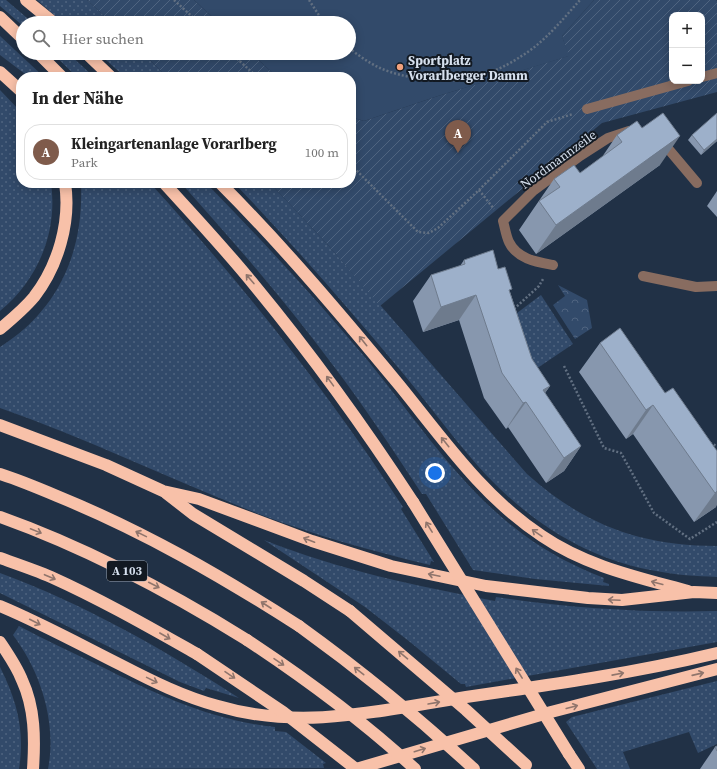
<!DOCTYPE html>
<html lang="de">
<head>
<meta charset="utf-8">
<style>
  body { margin:0; font-family:"Source Serif 4",serif; background:#f2f2f2; color:#222 }
  .controls { position:absolute; right:12px; top:12px; display:grid; overflow:hidden; border-radius:8px; box-shadow:0 2px 10px #0003 }
  .controls button { width:36px; height:36px; display:grid; place-items:center; padding:0; border:0; border-bottom:1px solid #e0e0e0; background:#fff; color:#222; font:20px sans-serif }
  .you { position:absolute; left:435px; top:473px; width:14px; height:14px; margin:-10px; border:3px solid #fff; border-radius:50%; background:#1a73e8; box-shadow:0 0 0 6px #1a73e833 }
  .badge { display:grid; place-items:center; width:26px; height:26px; border-radius:50%; background:#7f5b4b; color:#fff; font-size:13px; font-weight:700 }
  .pin { position:absolute; translate:-50% -33px; filter:drop-shadow(0 1px 2px #0008) }
  .pin::after { content:''; position:absolute; top:21px; width:14px; height:12px; background:inherit; clip-path:polygon(0 0,100% 0,50% 100%) }
  .list { margin:0; padding:0; list-style:none }
  h2 { display:flex; justify-content:space-between; align-items:center; height:52px; margin:0; padding:0 16px; font-size:17px }
  h2 small { font-size:13px; font-weight:400; color:#767676 }
  .list li { display:grid; grid-template-columns:26px 1fr auto; gap:12px; align-items:center; box-sizing:border-box; height:56px; margin:0 8px 8px; padding:0 8px; border:1px solid #e0e0e0; border-radius:16px }
  .list b { display:block; font-size:15px; white-space:nowrap }
  .list p { margin:0; font-size:13px; white-space:nowrap; color:#767676 }
  .list em { font-size:13px; font-style:normal; color:#767676 }
  .icon { flex:none; width:22px; height:22px; fill:none; stroke:currentColor; stroke-width:2; stroke-linecap:round; stroke-linejoin:round }
  .map { position:relative; flex:none; width:717px; height:769px; overflow:hidden }
  .search { position:absolute; background:#fff; box-shadow:0 2px 10px #0003; left:16px; top:16px; width:340px; height:44px; display:flex; align-items:center; gap:10px; box-sizing:border-box; padding:0 14px; border-radius:22px; color:#767676; font-size:15px }
  .panel { position:absolute; background:#fff; box-shadow:0 2px 10px #0003; left:16px; top:72px; width:340px; height:116px; border-radius:16px }
  .map>svg:first-child { display:block }
</style>
</head>
<body>
<div class="map">
<svg width="717" height="769" viewBox="0 0 717 769">
  <defs>
    <pattern id="grass-dots" width="8" height="8" patternUnits="userSpaceOnUse"><rect width="8" height="8" fill="#324a6a"/><path d="M2 2h.1M6 6h.1" fill="none" stroke="#4f6480" stroke-width="1.8" stroke-linecap="round"/></pattern>
    <pattern id="park-crowns" width="20" height="18" patternUnits="userSpaceOnUse"><rect width="20" height="18" fill="#324a6a"/><path d="M2 6a3 3 0 1 1 6 0M12 15a3 3 0 1 1 6 0" fill="none" stroke="#4f6480"/></pattern>
    <pattern id="garden-furrows" width="10" height="10" patternUnits="userSpaceOnUse"><rect width="10" height="10" fill="#324a6a"/><path d="M-1 1l2-2M0 10L10 0M9 11l2-2" fill="none" stroke="#4f6480"/></pattern>
  </defs>
  <rect width="100%" height="100%" fill="#213146"/>
  <!-- grass -->
  <g fill="url(#grass-dots)">
    <polygon points="0,0 6,0 33,23 23,23 23,26 0,6"/>
    <polygon points="37,0 87,0 112,23 63,23"/>
    <polygon points="0,36 44,77 29,77 0,55"/>
    <polygon points="52,53 68,53 94,77 77,77"/>
    <polygon points="98,53 143,53 167,77 125,77"/>
    <path d="M 0,90 L 21,112 L 21,183 L 51,183 C 58,232 38,280 0,311 Z"/>
    <path d="M 81,183 L 150,183 C 243,285 328,392 403,507 L 401,509 L 434,562 L 431,561 L 430,565 C 372,551 314,535 259,514 C 172,480 88,439 0,408 L 0,347 C 59,310 84,251 81,183 Z"/>
    <path d="M 181,183 L 206,183 C 263,241 317,300 369,362 C 418,422 461,489 524,535 C 548,553 576,567 604,578 L 603,582 L 609,584 L 609,586 L 535,579 L 473,570 L 426,494 L 422,494 C 393,450 364,406 332,364 C 285,301 234,242 181,183 Z"/>
    <path d="M 234,183 L 270,183 L 328,245 L 527,474 C 584,525 641,546 717,546 L 717,577 C 696,576 676,575 656,571 C 585,559 525,519 478,466 C 449,433 424,398 396,365 C 344,303 291,242 234,183 Z"/>
    <polygon points="541,295 573,344 530,373 509,319"/>
    <path d="M 264,540 C 339,570 417,586 495,601 L 496,597 C 570,608 643,613 717,611 L 717,642 L 466,687 L 465,684 L 461,684 L 410,642 L 365,607 Z"/>
    <path d="M 0,573 C 84,604 163,649 239,698 L 206,688 L 204,691 L 180,682 L 0,593 Z"/>
    <path d="M 19,626 C 45,640 72,652 98,665 C 156,694 210,720 275,727 L 275,731 L 286,732 L 326,763 L 323,764 L 324,768 L 48,769 C 57,723 41,672 13,635 Z"/>
    <path d="M 0,667 C 17,701 25,731 19,769 L 0,769 Z"/>
    <polygon points="717,681 717,744 698,753 689,732 623,752 630,769 597,769 566,722 572,717"/>
  </g>
  <!-- park -->
  <polygon fill="url(#park-crowns)" points="558,285 587,300 592,328 575,339 553,305 565,296"/>
  <!-- garden -->
  <g fill="url(#garden-furrows)" fill-rule="evenodd">
    <polygon points="87,0 194,0 219,23 112,23"/>
    <path d="M 594,0 L 716,0 L 717,1 L 717,92 L 602,123 L 380,306 L 328,245 L 270,183 L 351,183 L 351,117 L 364,121 L 438,96 L 568,56 L 562,36 ZM 672,15 L 702,15 L 702,81 L 672,81 Z"/>
    <polygon points="143,53 251,53 277,77 167,77"/>
  </g>
  <!-- pitch -->
  <polygon fill="#324a6a" points="194,0 594,0 562,36 569,56 438,96 364,121 351,117 351,77 277,77 251,53 349,53 349,23 219,23"/>
  <g fill="none" stroke-linecap="round" stroke-linejoin="round">
    <!-- path -->
    <g stroke="#627082" stroke-width="2.5" stroke-dasharray="2 2" stroke-linecap="butt">
      <polyline points="174,0 199,23"/>
      <polyline points="309,0 324,23"/>
      <path d="M 349,48 C 358,55 369,63 380,68 C 402,78 437,82 461,80 C 479,79 505,67 520,57 C 544,43 562,20 580,0"/>
      <polyline points="231,53 257,77"/>
      <polyline points="351,165 418,232 429,233 438,228 479,190 547,122 573,114"/>
      <polyline points="479,190 494,209"/>
      <polyline points="514,309 539,286 543,279"/>
      <polyline points="564,366 604,448 621,453 654,513 690,539 717,522"/>
      <polyline points="710,443 717,446"/>
    </g>
    <!-- minor -->
    <g stroke="#886c60" stroke-width="10">
      <polyline points="702,77 717,73"/>
      <polyline points="587,109 688,81"/>
      <polyline points="660,141 665,145 697,183"/>
      <path d="M 553,265 C 537,262 517,259 509,242 C 506,236 505,228 503,221 L 533,191 L 580,156 L 608,138 L 629,131"/>
      <polyline points="643,276 696,287 717,286"/>
    </g>
    <!-- highway -->
    <g stroke="#f8c1a9" stroke-width="12">
      <polyline points="26,0 54,23"/>
      <polyline points="0,17 23,39"/>
      <polyline points="38,53 62,77"/>
      <polyline points="86,53 111,77"/>
      <polyline points="0,72 21,91"/>
      <path d="M 164,183 C 195,217 226,250 255,286 C 312,355 364,427 413,502"/>
      <path d="M 220,183 C 284,247 342,316 400,386 C 443,439 484,498 542,536 C 586,566 637,577 688,591"/>
      <path d="M 0,329 C 12,319 24,309 34,297 C 58,266 71,222 65,183"/>
      <polyline points="0,425 106,465 163,491 199,499 312,541 391,566 486,586 588,598 622,600 694,592 717,593"/>
      <path d="M 0,474 C 19,480 38,488 57,496 C 143,531 221,576 299,626"/>
      <polyline points="166,493 193,514 304,581 350,611"/>
      <path d="M 0,517 C 87,548 168,591 247,640"/>
      <path d="M 0,558 C 17,564 35,570 51,577 C 102,600 149,627 197,654"/>
      <path d="M 0,606 C 41,623 81,645 121,665 C 152,681 184,697 218,706 C 302,731 382,710 466,697 C 550,685 634,673 717,653"/>
      <path d="M 0,642 C 8,654 17,667 22,680 C 35,708 35,739 33,769"/>
      <polyline points="569,754 579,769"/>
      <polyline points="356,769 551,712 717,669"/>
    </g>
    <!-- highway-bridge -->
    <g stroke="#f8c1a9" stroke-width="12">
      <polyline points="413,502 569,754"/>
      <polyline points="350,611 466,710 526,765"/>
      <path d="M 299,626 C 360,670 418,717 474,769"/>
      <path d="M 247,640 C 306,679 363,721 415,769"/>
      <polyline points="197,654 283,712 356,769"/>
    </g>
  </g>
  <!-- wall -->
  <g fill="#8797ae">
    <polygon points="617,135 660,165 536,254 519,230 534,208 554,179 580,173 602,157"/>
    <polygon points="692,135 717,141 701,155 688,140"/>
    <polygon points="717,191 717,217 707,206"/>
    <polygon points="464,260 498,269 510,292 532,359 550,386 545,393 581,446 564,471 546,483 508,427 506,429 484,398 459,320 423,332 413,301 431,275 460,266"/>
    <polygon points="600,343 665,393 717,451 716,507 694,522 633,434 626,439 579,372"/>
    <polygon points="717,746 717,769 700,769 715,747"/>
  </g>
  <!-- shaded-wall -->
  <g fill="#6e7b8d">
    <polygon points="680,136 660,165 536,254 556,225"/>
    <polygon points="717,139 717,141 701,155 704,150"/>
    <polygon points="476,295 459,320 423,332 441,307"/>
    <polygon points="550,386 532,411 543,390"/>
    <polygon points="526,402 508,427 506,429 523,403"/>
    <polygon points="653,405 633,434 626,439 646,410"/>
    <polygon points="581,446 564,471 546,483 564,458"/>
    <polygon points="717,491 717,505 716,507 694,522 715,493"/>
  </g>
  <!-- building -->
  <g fill="#9db0ca" stroke="#6e7b8d">
    <polygon points="663,113 680,136 556,225 539,201 560,187 554,179 574,165 580,173 622,142 617,135 637,121 642,128"/>
    <polygon points="717,113 717,139 704,150 692,135"/>
    <polygon points="493,250 498,269 505,267 512,289 509,290 532,359 550,386 543,390 581,446 564,458 526,402 523,403 502,373 476,295 441,307 431,275 465,264 464,260"/>
    <polygon points="620,328 665,393 673,388 717,451 717,491 715,493 653,405 646,410 600,343"/>
    <polygon points="717,746 717,751 715,747"/>
  </g>
  <!-- one-way arrows -->
  <defs><path id="oneway-shaft" d="M-6 0H5M1.5-3L5.5 0L1.5 3" fill="none" stroke-width="1.6" stroke-linecap="round" stroke-linejoin="round"/></defs>
  <g stroke="#90756c">
    <use href="#oneway-shaft" transform="translate(250 279) rotate(-131)"/>
    <use href="#oneway-shaft" transform="translate(363 341) rotate(-129)"/>
    <use href="#oneway-shaft" transform="translate(330 381) rotate(-126)"/>
    <use href="#oneway-shaft" transform="translate(445 442) rotate(-129)"/>
    <use href="#oneway-shaft" transform="translate(429 527) rotate(-122)"/>
    <use href="#oneway-shaft" transform="translate(36 531) rotate(22)"/>
    <use href="#oneway-shaft" transform="translate(537 533) rotate(-145)"/>
    <use href="#oneway-shaft" transform="translate(141 534) rotate(-154)"/>
    <use href="#oneway-shaft" transform="translate(309 540) rotate(-159)"/>
    <use href="#oneway-shaft" transform="translate(434 575) rotate(-168)"/>
    <use href="#oneway-shaft" transform="translate(50 577) rotate(23)"/>
    <use href="#oneway-shaft" transform="translate(657 583) rotate(-165)"/>
    <use href="#oneway-shaft" transform="translate(154 585) rotate(27)"/>
    <use href="#oneway-shaft" transform="translate(614 600) rotate(-177)"/>
    <use href="#oneway-shaft" transform="translate(266 605) rotate(-147)"/>
    <use href="#oneway-shaft" transform="translate(35 622) rotate(27)"/>
    <use href="#oneway-shaft" transform="translate(165 636) rotate(30)"/>
    <use href="#oneway-shaft" transform="translate(403 655) rotate(-140)"/>
    <use href="#oneway-shaft" transform="translate(279 662) rotate(34)"/>
    <use href="#oneway-shaft" transform="translate(359 671) rotate(-142)"/>
    <use href="#oneway-shaft" transform="translate(519 673) rotate(-122)"/>
    <use href="#oneway-shaft" transform="translate(618 674) rotate(-11)"/>
    <use href="#oneway-shaft" transform="translate(698 674) rotate(-13)"/>
    <use href="#oneway-shaft" transform="translate(230 675) rotate(34)"/>
    <use href="#oneway-shaft" transform="translate(152 680) rotate(26)"/>
    <use href="#oneway-shaft" transform="translate(434 703) rotate(-10)"/>
    <use href="#oneway-shaft" transform="translate(572 707) rotate(-15)"/>
    <use href="#oneway-shaft" transform="translate(420 750) rotate(-17)"/>
  </g>
  <!-- markers -->
  <circle fill="#f1a17d" stroke="#121922" stroke-width="1.5" cx="400" cy="67" r="4"/>
  <g text-anchor="middle" stroke-width="4" stroke-linejoin="round" paint-order="stroke">
    <!-- shield labels -->
    <rect fill="#121922" stroke="#9ba4b1" stroke-width="1" x="107" y="561" width="40" height="20" rx="3"/>
    <g font-size="12" font-weight="bold" fill="#d6e0ee">
      <text x="127" y="575">A 103</text>
    </g>
    <!-- poi labels -->
    <g font-size="13" font-weight="bold" fill="#d6e0ee" stroke="#121922" text-anchor="start">
      <text x="408" y="65">Sportplatz<tspan x="408" dy="15">Vorarlberger Damm</tspan></text>
    </g>
    <!-- street labels -->
    <g font-size="13" fill="#d6e0ee" stroke="#121922">
      <text transform="translate(558 159) rotate(-36)" y="5">Nordmannzeile</text>
    </g>
  </g>
</svg>
<div class="controls">
<button>+</button>
<button>−</button>
</div>
<div class="you"></div>
<div class="pin badge" style="left:458px;top:153px">A</div>
<div class="search"><svg class="icon" aria-label="search" viewBox="0 0 24 24"><circle cx="10" cy="10" r="6"/><path d="M15 15l6 6"/></svg>Hier suchen</div>
<section class="panel">
<h2>In der Nähe<small></small></h2>
<ul class="list">
<li><span class="badge">A</span><div><b>Kleingartenanlage Vorarlberg</b><p>Park</p></div><em>100 m</em></li>
</ul>
</section>
</div>
</body>
</html>
